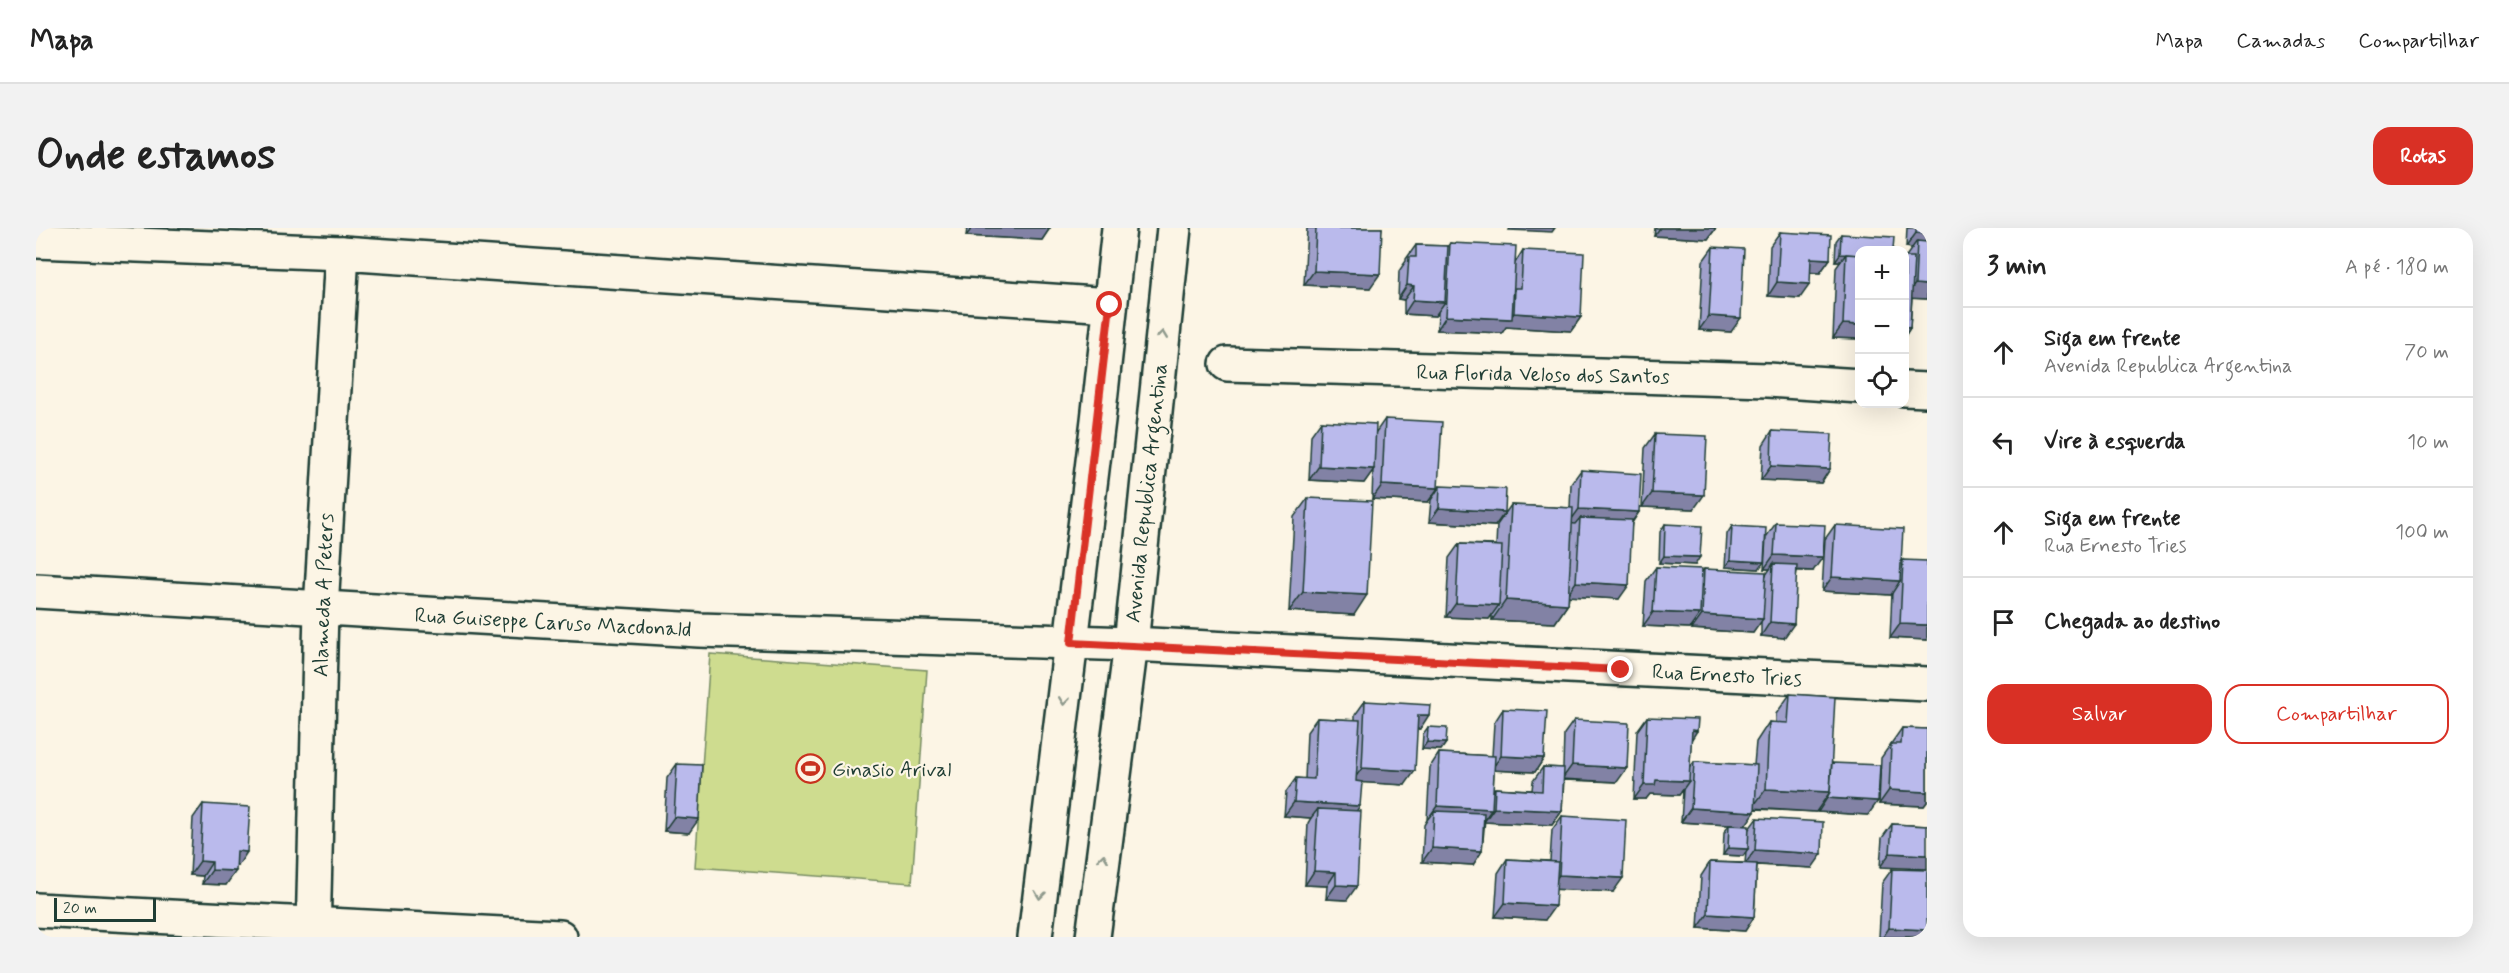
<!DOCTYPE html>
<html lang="pt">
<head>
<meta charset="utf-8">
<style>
  body { margin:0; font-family:Mynerve,sans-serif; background:#f2f2f2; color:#222 }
  .controls { position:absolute; right:18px; top:18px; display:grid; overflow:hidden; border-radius:12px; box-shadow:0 6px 24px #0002 }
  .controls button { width:54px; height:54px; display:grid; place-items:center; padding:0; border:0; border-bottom:2px solid #e0e0e0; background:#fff; color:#222; font:30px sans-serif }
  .scale { position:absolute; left:18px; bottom:15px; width:102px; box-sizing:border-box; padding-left:6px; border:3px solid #1f3d34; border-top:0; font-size:16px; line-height:21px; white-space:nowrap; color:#1f3d34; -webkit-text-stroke:4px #fcf5e5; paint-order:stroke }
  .stop { position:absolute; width:18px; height:18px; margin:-14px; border:4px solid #d93025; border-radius:50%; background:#fff }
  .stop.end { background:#d93025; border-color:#fff; box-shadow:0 2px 6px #0008 }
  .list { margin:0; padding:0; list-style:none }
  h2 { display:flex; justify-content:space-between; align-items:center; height:78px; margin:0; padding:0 24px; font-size:26px }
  h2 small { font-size:20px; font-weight:400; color:#767676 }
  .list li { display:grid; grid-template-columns:39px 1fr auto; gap:18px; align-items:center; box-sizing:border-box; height:90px; padding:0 24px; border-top:2px solid #e0e0e0 }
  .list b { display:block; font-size:22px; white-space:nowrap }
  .list p { margin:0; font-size:20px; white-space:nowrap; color:#767676 }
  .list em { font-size:20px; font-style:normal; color:#767676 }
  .actions { display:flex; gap:12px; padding:18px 24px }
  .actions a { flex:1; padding:14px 0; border:2px solid #d93025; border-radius:18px; text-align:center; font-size:21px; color:#d93025 }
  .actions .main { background:#d93025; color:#fff }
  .icon { flex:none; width:33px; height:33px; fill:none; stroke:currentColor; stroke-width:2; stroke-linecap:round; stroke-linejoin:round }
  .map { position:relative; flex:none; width:1891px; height:709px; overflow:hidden; border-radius:18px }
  header { display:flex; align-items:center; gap:36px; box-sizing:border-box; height:84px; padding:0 30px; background:#fff; border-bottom:2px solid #e0e0e0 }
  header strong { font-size:28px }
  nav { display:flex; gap:33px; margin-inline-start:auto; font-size:21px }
  .intro { display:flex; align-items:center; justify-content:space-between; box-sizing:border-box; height:144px; padding:0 36px }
  h1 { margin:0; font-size:42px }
  .button { padding:15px 27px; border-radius:18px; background:#d93025; color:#fff; font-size:21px; font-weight:700 }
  main { display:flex; gap:36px; padding:0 36px }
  aside { flex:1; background:#fff; border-radius:18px; box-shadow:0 6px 24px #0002 }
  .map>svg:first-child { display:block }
</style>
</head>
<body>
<header>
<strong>Mapa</strong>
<nav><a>Mapa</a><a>Camadas</a><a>Compartilhar</a></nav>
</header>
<div class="intro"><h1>Onde estamos</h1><a class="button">Rotas</a></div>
<main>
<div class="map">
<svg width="1891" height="709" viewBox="0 0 1891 709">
  <rect width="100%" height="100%" fill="#fcf5e5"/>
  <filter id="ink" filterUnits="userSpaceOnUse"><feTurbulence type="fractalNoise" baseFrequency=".0167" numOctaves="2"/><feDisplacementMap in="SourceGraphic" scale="12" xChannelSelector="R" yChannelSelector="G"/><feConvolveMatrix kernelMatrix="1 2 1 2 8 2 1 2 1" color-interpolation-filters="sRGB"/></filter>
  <g filter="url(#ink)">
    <!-- green -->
    <polygon fill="#cedc8f" stroke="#768c62" stroke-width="1.5" points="674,426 891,442 876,655 659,639"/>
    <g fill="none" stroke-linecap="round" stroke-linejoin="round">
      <defs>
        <g id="minor">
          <polyline points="0,13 306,25 1074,77"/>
          <polyline points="1191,136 1732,152 1824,158"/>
          <polyline points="1868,161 1891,162"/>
          <polyline points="0,363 663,402 1095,416 1891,456"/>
          <polyline points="0,682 524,709"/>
          <polyline points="277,709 285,381 306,25"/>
        </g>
        <g id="tertiary">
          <polyline points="999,709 1062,192 1083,0"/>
          <polyline points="1057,709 1095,416 1138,0"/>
        </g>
      </defs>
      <!-- minor casing -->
      <use href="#minor" stroke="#1f3d34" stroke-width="38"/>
      <!-- tertiary casing -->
      <use href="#tertiary" stroke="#1f3d34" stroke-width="38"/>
      <!-- minor -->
      <use href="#minor" stroke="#fcf5e5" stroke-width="33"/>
      <!-- tertiary -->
      <use href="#tertiary" stroke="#fcf5e5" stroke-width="33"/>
    </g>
    <!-- wall -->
    <g fill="#a0a0cb" stroke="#1f3d34" stroke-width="1.5">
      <polygon points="931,0 1014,0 1006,12 930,8"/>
      <polygon points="1271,0 1346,0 1334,60 1268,57"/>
      <polygon points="1619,0 1680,0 1672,11 1618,8"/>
      <polygon points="1871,0 1891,0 1891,71 1876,70 1874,100 1869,108 1869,29 1871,29 1871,27 1876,20 1870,19"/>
      <polygon points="1744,4 1794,31 1784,45 1774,44 1764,70 1732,68 1734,18"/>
      <polygon points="1805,6 1824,22 1824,111 1797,110 1800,40 1805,33 1799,33 1800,13"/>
      <polygon points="1414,15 1479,35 1487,22 1545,89 1535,103 1470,99 1466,105 1401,102 1402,85 1399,88 1368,86 1368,72 1362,71 1363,43 1370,33 1370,31 1380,17 1412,18"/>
      <polygon points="1677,19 1695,104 1663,102 1667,33"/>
      <polygon points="1349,191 1402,260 1392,274 1336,271 1337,242 1328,255 1273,252 1275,207 1285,193 1340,204"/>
      <polygon points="1736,203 1794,241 1785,255 1725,252 1727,217"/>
      <polygon points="1619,206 1658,281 1606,279 1609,220"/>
      <polygon points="1545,242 1603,284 1596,295 1583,371 1533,368 1532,376 1519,395 1456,392 1456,387 1453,391 1410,389 1413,330 1423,316 1460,317 1461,297 1475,277 1534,280 1535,256"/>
      <polygon points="1404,258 1459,298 1393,294 1395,272"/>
      <polygon points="1272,270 1318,387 1253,383 1258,289"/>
      <polygon points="1740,295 1777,343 1761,343 1748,410 1725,408 1725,393 1717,405 1656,401 1656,398 1654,400 1607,398 1610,353 1620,339 1666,344 1668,341 1730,347 1734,341 1728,341 1730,309"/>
      <polygon points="1629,296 1659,337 1623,335 1624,304"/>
      <polygon points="1799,297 1865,335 1867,332 1891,412 1854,410 1856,364 1855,367 1786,363 1789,311"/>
      <polygon points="1696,298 1723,341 1689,339 1691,306"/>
      <polygon points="1754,466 1796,535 1832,587 1782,584 1782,582 1780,584 1719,581 1709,598 1645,594 1647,562 1643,567 1614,566 1610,571 1598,571 1601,503 1611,489 1655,511 1654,539 1658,534 1718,537 1720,514 1733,494 1740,495 1740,486"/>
      <polygon points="1329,473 1384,501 1381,501 1369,557 1326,554 1321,583 1311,672 1290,671 1291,658 1269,657 1272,595 1275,590 1248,588 1250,564 1260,550 1269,551 1271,504 1281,490 1319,492 1319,487"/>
      <polygon points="1467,481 1508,530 1499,544 1458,542 1457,564 1459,560 1496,562 1497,553 1507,539 1527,540 1528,506 1538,492 1581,554 1528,552 1526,583 1516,597 1448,594 1449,591 1446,623 1437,637 1386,634 1388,597 1391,592 1394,539 1403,525 1456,528 1458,495"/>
      <polygon points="1392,499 1410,515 1405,522 1386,521 1387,506"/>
      <polygon points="1866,500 1891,501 1891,574 1888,578 1843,576 1845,530"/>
      <polygon points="641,536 653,605 628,603 631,550"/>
      <polygon points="167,576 202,638 201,638 190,657 166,656 167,648 154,647 157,590"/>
      <polygon points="1526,588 1577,664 1520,661 1509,692 1459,689 1462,645 1471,631 1514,633 1516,602"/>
      <polygon points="1721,590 1776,640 1721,637 1718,689 1709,703 1662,700 1665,648 1674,634 1709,635 1710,624 1707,628 1687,627 1688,605 1693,597 1713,601"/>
      <polygon points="1856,596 1891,598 1844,639 1846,610"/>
      <polygon points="1856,641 1891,709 1843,709 1846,655"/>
    </g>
    <!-- shaded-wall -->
    <g fill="#8282a5" stroke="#1f3d34" stroke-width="1.5">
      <polygon points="936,0 1014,0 1006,12 930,8"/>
      <polygon points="1474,0 1519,0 1516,4 1473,2"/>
      <polygon points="1624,0 1680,0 1672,11 1618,8"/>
      <polygon points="1880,5 1891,6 1891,20 1881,13 1876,20 1870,19"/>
      <polygon points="1804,26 1810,26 1805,33 1799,33"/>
      <polygon points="1775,30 1794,31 1784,45 1765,44"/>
      <polygon points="1278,43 1344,46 1334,60 1268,57"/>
      <polygon points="1741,54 1774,56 1764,70 1732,68"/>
      <polygon points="1879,56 1891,57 1891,71 1869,70"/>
      <polygon points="1371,57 1378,58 1368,72 1362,71"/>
      <polygon points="1377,72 1409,74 1399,88 1368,86"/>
      <polygon points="1478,85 1545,89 1535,103 1470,99 1466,105 1401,102 1410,88 1474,91"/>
      <polygon points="1673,88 1705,90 1695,104 1663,102"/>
      <polygon points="1807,96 1824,97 1824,111 1797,110"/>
      <polygon points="1869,99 1874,100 1869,108"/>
      <polygon points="1283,238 1338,241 1328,255 1273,252"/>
      <polygon points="1735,238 1794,241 1785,255 1725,252"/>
      <polygon points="1346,257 1402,260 1392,274 1336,271"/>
      <polygon points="1616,265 1668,267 1658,281 1606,279"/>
      <polygon points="1403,280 1469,284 1459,298 1393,294"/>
      <polygon points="1543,281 1603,284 1593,298 1544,290 1539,296 1533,295"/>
      <polygon points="1738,327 1787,329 1777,343 1737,341 1737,336 1734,341 1728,341"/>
      <polygon points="1628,328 1664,329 1659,337 1623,335"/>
      <polygon points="1694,332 1728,334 1723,341 1689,339"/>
      <polygon points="1796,349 1864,353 1855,367 1786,363"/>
      <polygon points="1540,354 1593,357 1583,371 1530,368"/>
      <polygon points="1267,364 1331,367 1318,387 1253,383"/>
      <polygon points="1470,372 1532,376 1519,395 1456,392"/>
      <polygon points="1420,375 1463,377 1453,391 1410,389"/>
      <polygon points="1617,384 1664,386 1654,400 1607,398"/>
      <polygon points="1666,387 1727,391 1717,405 1656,401"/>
      <polygon points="1734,394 1758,396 1748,410 1725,408"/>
      <polygon points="1864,396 1891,397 1891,412 1854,410"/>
      <polygon points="1382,487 1393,487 1384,501 1372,501"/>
      <polygon points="1656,502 1661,503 1652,517"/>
      <polygon points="1391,514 1410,515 1405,522 1386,521"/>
      <polygon points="1465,528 1508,530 1499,544 1455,542"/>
      <polygon points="1536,537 1591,540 1581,554 1526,551"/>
      <polygon points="1326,540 1379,543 1369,557 1316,554"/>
      <polygon points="1620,552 1653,553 1643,567 1614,566 1610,571 1598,571 1608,557"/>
      <polygon points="1730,561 1794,564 1780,584 1716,580"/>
      <polygon points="1853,562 1891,564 1891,574 1888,578 1843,576"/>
      <polygon points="1791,570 1842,573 1832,587 1782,584"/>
      <polygon points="1258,574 1324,578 1314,592 1282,581 1275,590 1248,588"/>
      <polygon points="1401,578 1456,581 1446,595 1398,583 1391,592"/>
      <polygon points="1458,580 1526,583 1516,597 1448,594"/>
      <polygon points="1655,580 1719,584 1709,598 1645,594"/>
      <polygon points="638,589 663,591 653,605 628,603"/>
      <polygon points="1396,620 1446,623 1437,637 1386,634"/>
      <polygon points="1692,620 1712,621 1707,628 1687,627"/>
      <polygon points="1719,622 1786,626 1776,640 1709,636"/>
      <polygon points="201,623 211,624 202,638 192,637"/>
      <polygon points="1854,625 1891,627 1891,641 1844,639"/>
      <polygon points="164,633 176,634 167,648 154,647"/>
      <polygon points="176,642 200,643 190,657 166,656"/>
      <polygon points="1278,643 1300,644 1291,658 1269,657"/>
      <polygon points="1523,647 1587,650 1577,664 1513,661"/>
      <polygon points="1300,657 1321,658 1311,672 1290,671"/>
      <polygon points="1469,675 1519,678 1509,692 1459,689"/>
      <polygon points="1672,686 1718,689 1709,703 1662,700"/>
      <polygon points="1853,700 1891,702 1891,709 1847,709"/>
    </g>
    <!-- building -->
    <g fill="#babaec" stroke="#1f3d34" stroke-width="1.5">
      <polygon points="1280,0 1346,0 1344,46 1278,43"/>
      <polygon points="1880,0 1891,0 1891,6 1880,5"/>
      <polygon points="1744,4 1795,7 1794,31 1775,30 1774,56 1741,54"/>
      <polygon points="1805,6 1858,9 1857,22 1824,22 1824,27 1804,26"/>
      <polygon points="1881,13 1891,14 1891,57 1879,56"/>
      <polygon points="1414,15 1480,18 1476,91 1410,88"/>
      <polygon points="1380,17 1412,18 1409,74 1377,72 1378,58 1371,57 1373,29 1380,29"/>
      <polygon points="1677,19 1708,21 1705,90 1673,88"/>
      <polygon points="1487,22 1548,25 1545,89 1478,85 1479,60 1485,60"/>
      <polygon points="1810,26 1824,27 1824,97 1807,96"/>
      <polygon points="1869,29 1878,29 1874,100 1869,99"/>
      <polygon points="1349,191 1406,194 1402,260 1346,257"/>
      <polygon points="1285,193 1340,196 1338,241 1283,238"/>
      <polygon points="1736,203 1796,206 1794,241 1735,238"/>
      <polygon points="1619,206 1671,208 1668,267 1616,265"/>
      <polygon points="1545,242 1605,246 1603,284 1543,281"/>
      <polygon points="1404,258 1470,261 1469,284 1403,280"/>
      <polygon points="1272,270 1336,273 1331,367 1267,364"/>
      <polygon points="1475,277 1537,280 1532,376 1470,372"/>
      <polygon points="1544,290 1596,292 1593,357 1540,354"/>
      <polygon points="1740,295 1789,297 1787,329 1738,327"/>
      <polygon points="1629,296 1666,298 1664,329 1628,328"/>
      <polygon points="1799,297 1867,301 1864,353 1796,349"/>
      <polygon points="1696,298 1730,300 1728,334 1694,332"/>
      <polygon points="1423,316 1466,318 1463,377 1420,375"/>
      <polygon points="1867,332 1891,333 1891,397 1864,396"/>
      <polygon points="1737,336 1761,337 1758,396 1734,394"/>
      <polygon points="1620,339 1666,341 1664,386 1617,384"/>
      <polygon points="1668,341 1730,344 1727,391 1666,387"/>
      <polygon points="1754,466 1799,469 1794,564 1730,561 1733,494 1752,495"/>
      <polygon points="1329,473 1394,477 1393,487 1382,487 1379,543 1326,540"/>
      <polygon points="1467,481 1511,483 1508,530 1465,528"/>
      <polygon points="1611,489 1662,491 1661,503 1656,502 1653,553 1620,552 1619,557 1608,557"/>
      <polygon points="1281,490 1324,492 1320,553 1326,554 1324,578 1258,574 1260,550 1278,551"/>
      <polygon points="1538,492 1593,495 1591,540 1536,537"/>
      <polygon points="1392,499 1411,500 1410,515 1391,514"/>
      <polygon points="1866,500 1891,501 1891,564 1853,562 1855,516 1865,516"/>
      <polygon points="1403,525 1459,528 1456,581 1401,578"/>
      <polygon points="1658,534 1721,537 1719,584 1655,580"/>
      <polygon points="1796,535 1844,537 1842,573 1791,570 1794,564"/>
      <polygon points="641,536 666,537 663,591 638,589"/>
      <polygon points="1507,539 1528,540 1526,583 1458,580 1459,560 1506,563"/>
      <polygon points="167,576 214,579 211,624 201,623 200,643 176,642 176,634 164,633"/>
      <polygon points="1282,581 1325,583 1321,658 1300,657 1300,644 1278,643"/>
      <polygon points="1398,583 1448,585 1446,623 1396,620"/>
      <polygon points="1526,588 1590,592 1587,650 1523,647"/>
      <polygon points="1721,590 1787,594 1786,626 1719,622"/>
      <polygon points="1856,596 1891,598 1891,627 1854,625"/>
      <polygon points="1693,597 1713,598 1712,621 1692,620"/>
      <polygon points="1471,631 1522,634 1519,678 1469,675"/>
      <polygon points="1674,634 1721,636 1718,689 1672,686"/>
      <polygon points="1856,641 1891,642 1891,702 1853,700"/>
    </g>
    <!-- one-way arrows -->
    <defs><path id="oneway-chevron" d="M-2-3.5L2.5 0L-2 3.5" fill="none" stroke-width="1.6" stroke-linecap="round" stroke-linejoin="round" transform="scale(1.5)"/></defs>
    <g stroke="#8e998c">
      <use href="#oneway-chevron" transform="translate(1126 107) rotate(-83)"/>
      <use href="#oneway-chevron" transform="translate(1028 473) rotate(97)"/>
      <use href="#oneway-chevron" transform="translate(1067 630) rotate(-83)"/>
      <use href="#oneway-chevron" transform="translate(1004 667) rotate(97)"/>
    </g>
  </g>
  <g fill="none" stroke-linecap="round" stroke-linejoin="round" filter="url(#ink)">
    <!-- route -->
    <polyline stroke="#d93025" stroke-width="8" points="1074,77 1035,415 1585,442"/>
  </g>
  <!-- icons -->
  <defs>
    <symbol id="stadium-ring" viewBox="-11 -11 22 22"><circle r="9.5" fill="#fcf5e5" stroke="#c8321e" stroke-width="1.5"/><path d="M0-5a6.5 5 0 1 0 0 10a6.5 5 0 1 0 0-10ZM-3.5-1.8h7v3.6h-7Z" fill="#c8321e"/></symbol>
  </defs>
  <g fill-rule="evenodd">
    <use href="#stadium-ring" x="758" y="524" width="33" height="33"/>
  </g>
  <g text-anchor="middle" stroke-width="4.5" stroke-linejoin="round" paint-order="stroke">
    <!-- street labels -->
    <g font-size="21" fill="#1f3d34" stroke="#fcf5e5">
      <text transform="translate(1507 146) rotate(1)" y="7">Rua Florida Veloso dos Santos</text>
      <text transform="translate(1110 265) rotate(-84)" y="7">Avenida Republica Argentina</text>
      <text transform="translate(287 367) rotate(-88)" y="7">Alameda A Peters</text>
      <text transform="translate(517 394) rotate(3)" y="7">Rua Guiseppe Caruso Macdonald</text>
      <text transform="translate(1691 447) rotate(3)" y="7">Rua Ernesto Tries</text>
    </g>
    <!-- poi labels -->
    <g font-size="21" fill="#1f3d34" stroke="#fcf5e5" text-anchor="start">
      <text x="796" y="548">Ginasio Arival</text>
    </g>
  </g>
</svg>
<div class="controls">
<button>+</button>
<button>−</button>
<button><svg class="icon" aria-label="locate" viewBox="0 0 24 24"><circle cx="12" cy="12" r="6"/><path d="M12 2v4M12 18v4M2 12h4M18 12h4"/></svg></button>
</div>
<div class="scale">20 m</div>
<div class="stop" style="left:1074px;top:77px"></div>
<div class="stop end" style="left:1585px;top:442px"></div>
</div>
<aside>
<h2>3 min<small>A pé · 180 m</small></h2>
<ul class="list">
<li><svg class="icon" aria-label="ahead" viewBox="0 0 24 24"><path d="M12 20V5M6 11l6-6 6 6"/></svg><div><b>Siga em frente</b><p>Avenida Republica Argentina</p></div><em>70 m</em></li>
<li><svg class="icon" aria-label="left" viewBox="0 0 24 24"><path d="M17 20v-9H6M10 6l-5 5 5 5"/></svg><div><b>Vire à esquerda</b></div><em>10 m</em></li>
<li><svg class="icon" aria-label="ahead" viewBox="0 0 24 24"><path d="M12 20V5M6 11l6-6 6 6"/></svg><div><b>Siga em frente</b><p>Rua Ernesto Tries</p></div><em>100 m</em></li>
<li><svg class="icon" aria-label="arrive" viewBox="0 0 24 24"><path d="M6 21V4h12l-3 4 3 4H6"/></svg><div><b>Chegada ao destino</b></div></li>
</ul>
<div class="actions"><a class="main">Salvar</a><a>Compartilhar</a></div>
</aside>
</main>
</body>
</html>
